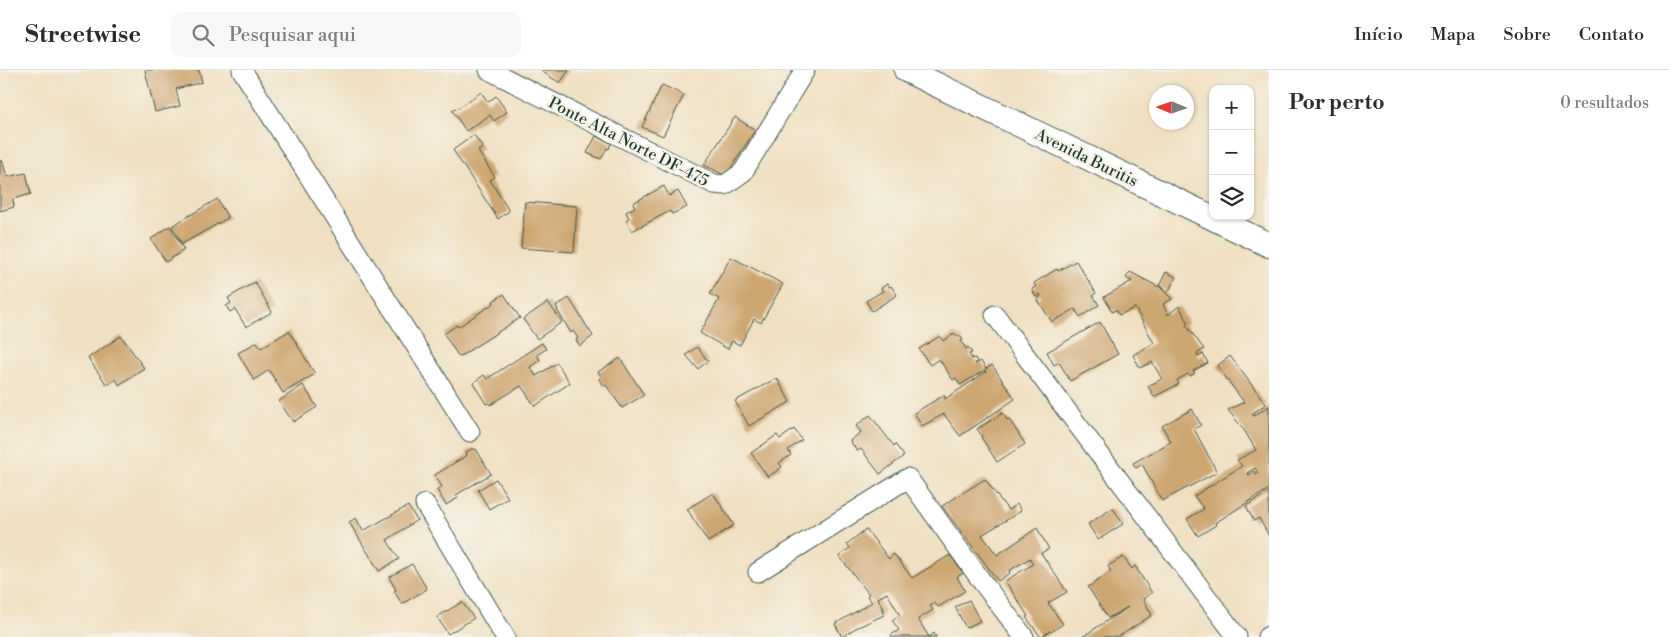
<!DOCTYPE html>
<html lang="pt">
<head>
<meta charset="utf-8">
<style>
  body { margin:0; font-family:"Libre Bodoni",serif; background:#f7f7f7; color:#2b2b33 }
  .controls { position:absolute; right:15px; top:15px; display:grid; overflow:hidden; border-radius:10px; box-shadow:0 1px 4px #0004 }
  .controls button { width:45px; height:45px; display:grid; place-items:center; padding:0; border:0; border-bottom:1px solid #e1e1e2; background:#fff; color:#2b2b33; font:25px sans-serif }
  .compass { position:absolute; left:1149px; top:15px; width:45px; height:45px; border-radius:50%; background:#fff; box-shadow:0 1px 4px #0004; rotate:272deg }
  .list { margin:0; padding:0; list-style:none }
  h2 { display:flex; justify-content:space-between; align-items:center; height:65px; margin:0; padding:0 20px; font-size:21px }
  h2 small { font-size:16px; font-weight:400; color:#7c7c81 }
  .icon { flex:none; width:28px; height:28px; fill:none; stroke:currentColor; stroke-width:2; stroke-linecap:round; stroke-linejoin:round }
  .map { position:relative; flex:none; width:1269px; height:567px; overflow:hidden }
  header { display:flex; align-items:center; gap:30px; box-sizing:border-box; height:70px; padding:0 25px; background:#fff; border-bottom:1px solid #e1e1e2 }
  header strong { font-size:24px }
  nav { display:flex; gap:28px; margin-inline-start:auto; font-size:18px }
  .search { width:350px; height:45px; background:#f7f7f7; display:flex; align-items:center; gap:12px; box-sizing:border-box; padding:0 18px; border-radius:10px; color:#7c7c81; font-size:19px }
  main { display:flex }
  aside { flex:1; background:#fff }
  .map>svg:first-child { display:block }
</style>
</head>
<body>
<header>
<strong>Streetwise</strong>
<div class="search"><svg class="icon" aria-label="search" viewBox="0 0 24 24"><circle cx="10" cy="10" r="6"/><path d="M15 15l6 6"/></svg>Pesquisar aqui</div>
<nav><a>Início</a><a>Mapa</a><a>Sobre</a><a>Contato</a></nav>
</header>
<main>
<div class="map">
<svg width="1269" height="567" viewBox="0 0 1269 567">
  <rect width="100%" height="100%" fill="#f7f3e8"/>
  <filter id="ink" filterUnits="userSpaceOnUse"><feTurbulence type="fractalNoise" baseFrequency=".02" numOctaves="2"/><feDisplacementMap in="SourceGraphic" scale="10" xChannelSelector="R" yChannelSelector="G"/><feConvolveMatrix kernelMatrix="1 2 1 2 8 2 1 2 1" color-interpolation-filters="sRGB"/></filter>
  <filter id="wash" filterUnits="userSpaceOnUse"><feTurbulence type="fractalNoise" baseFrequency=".0096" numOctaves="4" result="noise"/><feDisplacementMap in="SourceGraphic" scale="20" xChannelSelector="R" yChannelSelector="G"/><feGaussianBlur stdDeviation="1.12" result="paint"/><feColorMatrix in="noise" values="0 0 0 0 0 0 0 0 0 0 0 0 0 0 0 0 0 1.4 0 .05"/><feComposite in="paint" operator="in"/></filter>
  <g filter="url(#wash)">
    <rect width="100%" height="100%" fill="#efe0c2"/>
    <g id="blocks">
      <!-- building -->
      <g fill="#cea671" fill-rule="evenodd">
        <polygon points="145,0 199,0 202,12 176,19 180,36 155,42"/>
        <polygon points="542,0 569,0 560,13 541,1"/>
        <polygon points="662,15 684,25 663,66 642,57"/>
        <polygon points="481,22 488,32 496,26 507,42 494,51 490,45 466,61 452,40 456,38 457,39"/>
        <polygon points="735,47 755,60 726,106 704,95"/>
        <polygon points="474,65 483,78 478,81 495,107 490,110 509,141 498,149 453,80"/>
        <polygon points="596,66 611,73 609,79 607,78 601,89 587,83"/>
        <polygon points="2,90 7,107 26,103 31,124 13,129 14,137 0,141 0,91"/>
        <polygon points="664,116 669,126 678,121 687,137 672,144 670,141 632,161 626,150 629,148 626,142 635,137 633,133"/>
        <polygon points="217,129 228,148 182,174 172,156"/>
        <polygon points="525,132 577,136 574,182 521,178"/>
        <polygon points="170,156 184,180 166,192 151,169"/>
        <polygon points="731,187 783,214 762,251 761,253 754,249 740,275 732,271 728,279 700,263 719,229 710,224"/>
        <polygon points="1076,191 1096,223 1093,225 1099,235 1080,247 1075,239 1052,252 1037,229 1041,226 1040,224 1036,227 1032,219 1036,217 1034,213 1057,199 1058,201"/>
        <polygon points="1130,202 1157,216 1159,216 1172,229 1163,234 1168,245 1179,236 1188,252 1186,255 1204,279 1197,284 1198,287 1203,284 1208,293 1193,301 1195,303 1190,306 1188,304 1177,310 1179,314 1154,327 1148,316 1162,309 1152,292 1140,298 1133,285 1154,273 1135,238 1119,245 1116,239 1112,242 1104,227 1132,211 1126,208"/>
        <polygon points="1166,202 1176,207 1168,222 1159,216"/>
        <polygon points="255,212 272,242 246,257 235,239 230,242 226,236 231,233 228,228"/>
        <polygon points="887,214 889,217 891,216 897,225 872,241 866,231 883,221 881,218"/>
        <polygon points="504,224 520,248 459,287 444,264 457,255 458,257 494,233 493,231"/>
        <polygon points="569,228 593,266 580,276 576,270 578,268 573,261 571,263 557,240 558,239 556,236"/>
        <polygon points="548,232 562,252 537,269 523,249"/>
        <polygon points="1100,252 1118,284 1070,311 1059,292 1054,295 1047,282"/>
        <polygon points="289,261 315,304 283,323 269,300 254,310 238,283 257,272 261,278"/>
        <polygon points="955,263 957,266 960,265 963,270 961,271 966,279 968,277 972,283 969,284 971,287 972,289 975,288 977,291 975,293 976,294 981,291 986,299 992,295 1015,329 960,366 944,344 922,356 914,343 944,325 945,329 986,302 985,300 960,315 956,308 953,310 939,289 930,295 919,279 940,266 943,271"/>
        <polygon points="121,266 144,298 119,315 116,309 107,315 88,288"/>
        <polygon points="542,273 546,279 537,285 540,290 530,297 536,306 557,293 570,313 535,336 521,316 490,335 489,333 486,334 473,313 484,305 487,309"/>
        <polygon points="697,277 708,291 698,299 686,285"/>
        <path d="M 1230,286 L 1266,334 L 1252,344 L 1254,346 L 1269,336 L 1269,419 L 1215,453 L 1216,455 L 1198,466 L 1187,449 L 1204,439 L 1194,426 L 1242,396 L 1237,390 L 1256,380 L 1244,360 L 1228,340 L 1244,332 L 1217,296 ZM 1255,398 L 1258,403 L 1256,404 L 1254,401 L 1249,405 L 1247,403 Z"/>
        <polygon points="620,288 644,325 622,338 606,315 604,316 599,309 602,307 598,302"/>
        <polygon points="777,308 790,332 749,356 735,331"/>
        <polygon points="303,315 317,337 293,352 279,331"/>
        <polygon points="1192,339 1201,355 1194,359 1217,402 1162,431 1142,394 1136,398 1133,393 1171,372 1162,356"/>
        <polygon points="1003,343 1007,350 1009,349 1025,374 997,392 981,367 982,366 977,359"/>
        <polygon points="870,345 894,376 895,374 904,386 880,404 861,379 857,381 850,371 861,362 856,356"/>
        <polygon points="794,359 802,370 788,380 791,385 779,393 782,397 768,407 751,383 777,365 780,369"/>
        <polygon points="473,378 475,380 476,379 491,404 456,425 458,428 446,435 437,420 442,417 435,405 467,385 466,382"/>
        <polygon points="496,409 508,428 489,439 478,420"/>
        <polygon points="985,409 1008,440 1017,434 1021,441 982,465 997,485 1037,458 1049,479 1041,483 1067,522 1048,533 1063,554 1051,562 1050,561 1041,567 1026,547 1028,546 1005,511 1033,494 1030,488 1009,501 1010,503 998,511 942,436"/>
        <polygon points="1269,422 1269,466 1259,448 1254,451 1246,436"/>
        <polygon points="713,423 734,455 708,472 687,439"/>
        <polygon points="408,436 417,450 387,470 399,489 379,501 349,452 356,448 363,461"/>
        <polygon points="1113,438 1123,454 1098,470 1088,454"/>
        <polygon points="866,459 889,489 894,484 912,508 950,485 963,503 957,507 965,521 938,537 935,533 930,536 933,540 918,549 929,567 934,563 936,567 892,567 891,565 899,560 892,550 900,545 887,523 878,528 884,541 882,542 884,545 854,559 842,567 835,554 872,532 867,526 869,524 839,486 850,478 847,474"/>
        <polygon points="1123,487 1132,499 1135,496 1152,523 1143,529 1152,545 1118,567 1082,567 1128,537 1108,548 1088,517 1111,502 1108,496"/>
        <polygon points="412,494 427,519 402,534 394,521 396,520 389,507"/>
        <polygon points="969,530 980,551 966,558 955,537"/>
        <polygon points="462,532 474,548 448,564 437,547"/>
      </g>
    </g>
  </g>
  <g filter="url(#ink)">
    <use href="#blocks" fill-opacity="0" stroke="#3e5549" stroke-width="1"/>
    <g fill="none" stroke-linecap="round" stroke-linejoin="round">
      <defs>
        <g id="minor">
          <polyline points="242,0 470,362"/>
          <polyline points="489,0 714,114 725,115 743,102 805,0"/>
          <polyline points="995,245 1237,567"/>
          <polyline points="425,434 505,567"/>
          <polyline points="758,502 908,408 983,513 1024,567"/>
          <polyline points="1267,567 1269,566"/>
        </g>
        <polyline id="tertiary" points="906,0 1269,175"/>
      </defs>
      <!-- minor casing -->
      <use href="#minor" stroke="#3e5549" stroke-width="21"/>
      <!-- tertiary casing -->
      <use href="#tertiary" stroke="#3e5549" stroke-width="26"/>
      <!-- minor -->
      <use href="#minor" stroke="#fff" stroke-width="19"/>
      <!-- tertiary -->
      <use href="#tertiary" stroke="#fff" stroke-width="24"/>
    </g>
  </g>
  <g text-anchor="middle" stroke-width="5" stroke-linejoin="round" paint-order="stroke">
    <!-- street labels -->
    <g font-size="16" fill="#1f3d34" stroke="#f7f3e8">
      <text transform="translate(629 71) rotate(27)" y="6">Ponte Alta Norte DF-475</text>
      <text transform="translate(1087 87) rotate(26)" y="6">Avenida Buritis</text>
    </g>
  </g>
</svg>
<div class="controls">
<button>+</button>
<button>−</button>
<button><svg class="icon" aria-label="layers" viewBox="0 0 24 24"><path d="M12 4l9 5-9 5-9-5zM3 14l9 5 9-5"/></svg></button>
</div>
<svg class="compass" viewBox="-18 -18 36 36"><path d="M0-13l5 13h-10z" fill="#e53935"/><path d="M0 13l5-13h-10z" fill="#7c7c81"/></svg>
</div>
<aside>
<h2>Por perto<small>0 resultados</small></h2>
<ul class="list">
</ul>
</aside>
</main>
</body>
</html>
